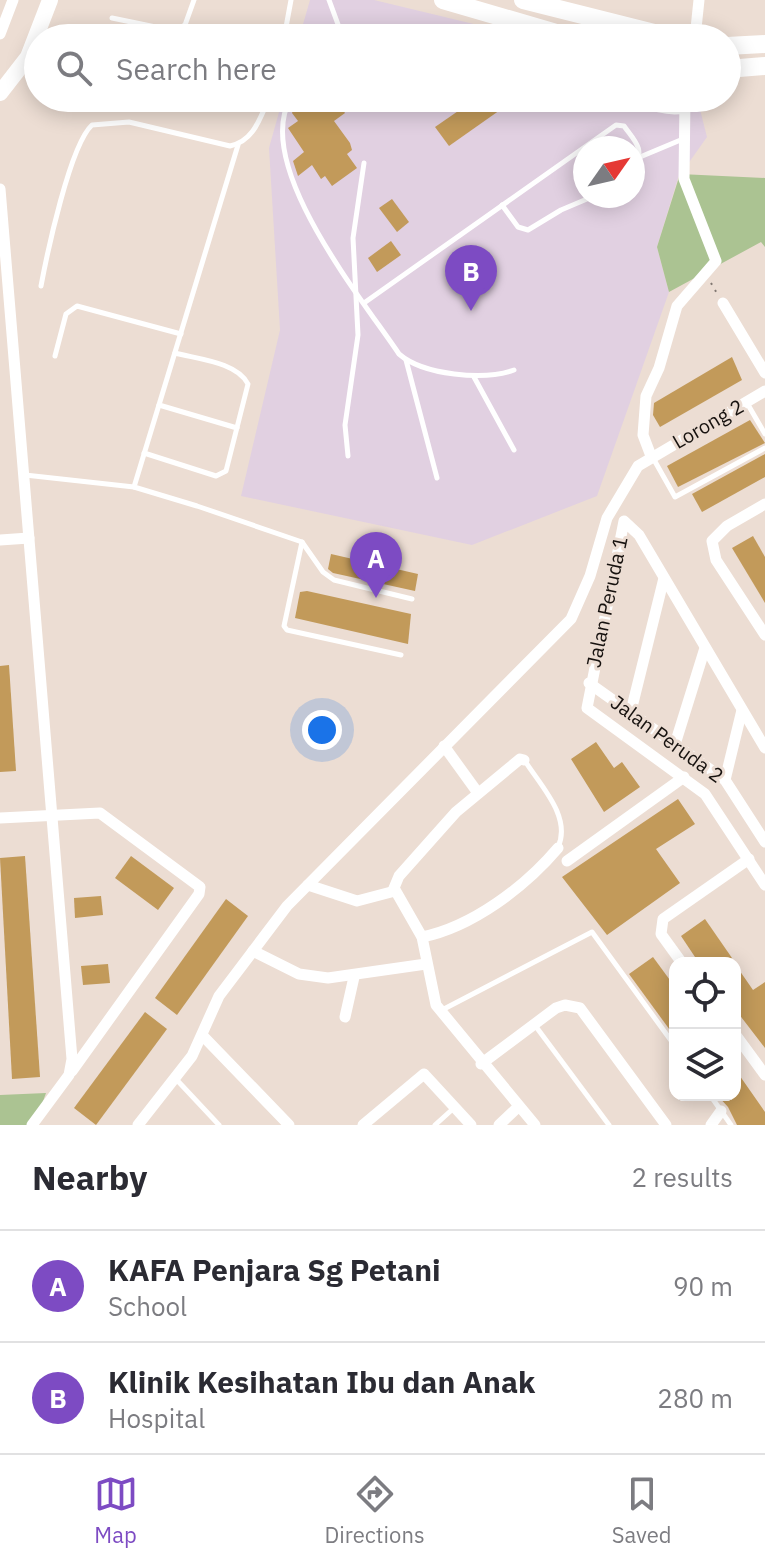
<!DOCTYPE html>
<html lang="en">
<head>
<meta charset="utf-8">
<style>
  body { margin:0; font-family:"IBM Plex Sans",sans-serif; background:#f7f7f7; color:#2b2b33 }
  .controls { position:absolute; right:24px; bottom:24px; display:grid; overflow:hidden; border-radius:16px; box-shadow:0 4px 20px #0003 }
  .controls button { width:72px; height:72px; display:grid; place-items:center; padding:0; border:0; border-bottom:2px solid #e1e1e2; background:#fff; color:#2b2b33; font:40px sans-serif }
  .compass { position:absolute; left:573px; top:136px; width:72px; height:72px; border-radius:50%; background:#fff; box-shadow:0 4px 20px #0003; rotate:56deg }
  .you { position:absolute; left:322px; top:730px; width:28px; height:28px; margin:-20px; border:6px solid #fff; border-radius:50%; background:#1a73e8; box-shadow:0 0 0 12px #1a73e833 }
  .badge { display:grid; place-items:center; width:52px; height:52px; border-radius:50%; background:#7d4bc3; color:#fff; font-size:26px; font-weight:700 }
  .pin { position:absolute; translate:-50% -66px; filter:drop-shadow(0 2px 4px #0008) }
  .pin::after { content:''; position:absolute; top:42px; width:28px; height:24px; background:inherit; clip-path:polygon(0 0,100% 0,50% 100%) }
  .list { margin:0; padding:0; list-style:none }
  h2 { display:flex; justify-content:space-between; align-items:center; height:104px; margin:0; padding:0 32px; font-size:34px }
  h2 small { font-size:26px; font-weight:400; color:#7c7c81 }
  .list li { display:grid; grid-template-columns:52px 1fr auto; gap:24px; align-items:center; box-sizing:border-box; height:112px; padding:0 32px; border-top:2px solid #e1e1e2 }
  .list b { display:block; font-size:30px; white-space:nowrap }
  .list p { margin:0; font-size:26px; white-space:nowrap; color:#7c7c81 }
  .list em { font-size:26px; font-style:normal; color:#7c7c81 }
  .icon { flex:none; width:44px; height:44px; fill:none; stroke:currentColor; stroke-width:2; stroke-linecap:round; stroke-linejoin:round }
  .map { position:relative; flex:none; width:765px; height:1125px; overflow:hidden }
  .search { position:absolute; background:#fff; box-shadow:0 4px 20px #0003; left:24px; right:24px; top:24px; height:88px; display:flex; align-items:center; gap:20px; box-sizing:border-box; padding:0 28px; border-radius:44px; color:#7c7c81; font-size:30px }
  .sheet { height:328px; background:#fff }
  nav { display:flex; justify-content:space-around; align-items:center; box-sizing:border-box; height:112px; border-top:2px solid #e1e1e2; background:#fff; font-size:22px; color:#7c7c81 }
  nav a { display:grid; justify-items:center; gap:4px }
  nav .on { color:#7d4bc3 }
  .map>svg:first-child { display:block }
</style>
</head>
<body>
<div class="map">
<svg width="765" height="1125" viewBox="0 0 765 1125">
  <rect width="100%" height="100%" fill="#ecddd3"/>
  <!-- medical -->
  <g fill="#e1d0e1" fill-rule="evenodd">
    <polygon points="310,0 374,0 532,38 299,38"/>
    <path d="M 283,98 L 697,98 L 707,137 L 678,178 L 657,247 L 669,292 L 597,496 L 472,545 L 241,496 L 280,330 L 269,148 ZM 585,148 L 633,148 L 633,196 L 585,196 Z"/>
  </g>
  <!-- green -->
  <g fill="#abc392">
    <polygon points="680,174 765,178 765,247 761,242 669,292 657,247"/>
    <polygon points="46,1093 41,1107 28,1125 0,1125 0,1095"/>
  </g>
  <!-- building -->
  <g fill="#c29a5a">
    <polygon points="335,98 345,113 334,121 350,143 352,150 347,154 357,168 332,186 325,176 321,179 312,165 298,176 293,161 304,152 288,128 298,121 292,113 297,98"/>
    <polygon points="477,98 507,98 510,103 449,146 435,127"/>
    <polygon points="392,199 409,222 397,232 379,208"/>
    <polygon points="391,241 401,255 377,272 368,258"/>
    <polygon points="732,357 742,380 660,427 653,415 654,403"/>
    <polygon points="750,420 765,443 678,487 667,466"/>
    <polygon points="765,454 765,477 702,512 692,494"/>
    <polygon points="753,536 765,557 765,603 732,548"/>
    <polygon points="331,554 418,574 415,591 333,573 328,569"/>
    <polygon points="307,591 411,614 408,644 295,618 300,592"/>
    <polygon points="9,665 16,771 0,772 0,666"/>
    <polygon points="596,742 614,768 622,762 640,787 604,812 571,759"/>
    <polygon points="678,799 695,824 656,849 680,883 607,935 562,877"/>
    <polygon points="25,856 40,1077 12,1079 0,858"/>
    <polygon points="131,856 174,888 158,910 115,878"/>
    <polygon points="101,896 103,915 75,918 74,898"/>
    <polygon points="226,899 248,916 177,1015 155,998"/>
    <polygon points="705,919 732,958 724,963 699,963 681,936"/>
    <polygon points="653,957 675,987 675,1037 629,974"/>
    <polygon points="108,964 110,983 83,985 81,966"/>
    <polygon points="735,964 753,990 765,982 765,1048 735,1009"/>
    <polygon points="145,1012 167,1029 96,1125 74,1108"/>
    <polygon points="735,1069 765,1112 765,1125 737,1125 728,1107 717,1095 735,1095"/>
  </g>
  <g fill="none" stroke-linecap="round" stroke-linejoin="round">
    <!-- path -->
    <polyline stroke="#817771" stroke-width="2" stroke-dasharray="2 6" stroke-linecap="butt" points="711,283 718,295"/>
    <!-- lane -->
    <g stroke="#fff" stroke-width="5">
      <polyline points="329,0 343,38"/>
      <polyline points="112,18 175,31 185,25 194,0"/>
      <polyline points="284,38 291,0"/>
      <path d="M 291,98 C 251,164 363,300 399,354 C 423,375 484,381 514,370"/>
      <path d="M 626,98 C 646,106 664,115 685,111"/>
      <polyline points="640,157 683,139"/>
      <polyline points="502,205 518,227 528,230 561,210 594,196"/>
      <path d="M 41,286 C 47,254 70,145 92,125 L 129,122 L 230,146 C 254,141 260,118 269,98"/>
      <path d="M 364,303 L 616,125 L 624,126 C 633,139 647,151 633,165"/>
      <polyline points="55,356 66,314 77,306 181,334"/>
      <polyline points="406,360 437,478"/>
      <polyline points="474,377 514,450"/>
      <polyline points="747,403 765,434"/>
      <polyline points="159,405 237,428"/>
      <path d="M 144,453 L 216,476 L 226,471 L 248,384 C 237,362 197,359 175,353"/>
      <polyline points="348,456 345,425 358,335 353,238 364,163"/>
      <polyline points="653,458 675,497 765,448"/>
      <polyline points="25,475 134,487 197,506 302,542 323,572 334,580 412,599"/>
      <polyline points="134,487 238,145"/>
      <polyline points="302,542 284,626 287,630 401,655"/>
      <path d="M 525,761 C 540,785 572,817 558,847"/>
      <polyline points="442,1010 592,932 675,1046"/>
      <polyline points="534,1024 609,1125"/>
      <polyline points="175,1078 219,1125"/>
      <polyline points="710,1095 731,1125"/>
      <polyline points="435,1125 455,1107"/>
    </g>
    <!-- street -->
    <g stroke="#fff" stroke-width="11">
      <polyline points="0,34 13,0"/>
      <polyline points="695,38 699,0"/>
      <polyline points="0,189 72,1059 69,1075 32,1125"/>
      <polyline points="723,303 765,373"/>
      <polyline points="651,456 643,435 646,396 659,368 677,306 716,261 684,179 685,98"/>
      <polyline points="765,504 727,526 712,541 716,560 765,635"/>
      <polyline points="0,540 29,538"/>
      <polyline points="589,683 725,780 765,842"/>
      <polyline points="631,711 664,578"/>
      <polyline points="676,741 705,648"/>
      <polyline points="444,746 478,793"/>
      <polyline points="765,748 639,535 624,521 587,708 705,794 765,885"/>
      <polyline points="524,760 520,759 456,812 399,876 394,888 422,937 436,1005 535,1125"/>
      <polyline points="725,780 742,710"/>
      <polyline points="0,818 100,813 200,887 199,894 72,1071"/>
      <polyline points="567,861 684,777"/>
      <polyline points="308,885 357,901 395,891"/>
      <path d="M 422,937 C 472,927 525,887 558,848"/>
      <polyline points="253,951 299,974 328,978 426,964"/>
      <polyline points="682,963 661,934 663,919 749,859"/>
      <polyline points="345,1017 354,977"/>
      <polyline points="735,1034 765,1075"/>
      <polyline points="203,1036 289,1125"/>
      <polyline points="481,1064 556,1008 565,1005 580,1008 666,1125"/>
      <polyline points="138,1125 192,1056 219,996 287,906 571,619 590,576 607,518 638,466 765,391"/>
      <polyline points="363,1125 424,1074 471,1125"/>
      <polyline points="499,1125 518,1107"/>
      <polyline points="711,1125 721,1111"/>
    </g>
    <!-- secondary -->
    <polyline stroke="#fff" stroke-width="16" points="0,93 28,57 50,0"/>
    <!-- primary -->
    <g stroke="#fff" stroke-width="18">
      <polyline points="443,0 573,38"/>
      <polyline points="523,0 674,38"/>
      <polyline points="727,46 765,44"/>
      <polyline points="727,69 765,66"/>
    </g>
  </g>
  <g text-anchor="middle" stroke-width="6" stroke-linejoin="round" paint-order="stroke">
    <!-- street labels -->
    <g font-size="20" fill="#17120f" stroke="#ecddd3">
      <text transform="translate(708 424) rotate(-30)" y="7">Lorong 2</text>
      <text transform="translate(607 602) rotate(-78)" y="7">Jalan Peruda 1</text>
      <text transform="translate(667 739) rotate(36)" y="7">Jalan Peruda 2</text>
    </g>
  </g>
</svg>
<div class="controls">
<button><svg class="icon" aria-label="locate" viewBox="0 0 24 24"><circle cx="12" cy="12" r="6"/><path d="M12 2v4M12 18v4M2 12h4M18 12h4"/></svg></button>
<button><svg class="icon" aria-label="layers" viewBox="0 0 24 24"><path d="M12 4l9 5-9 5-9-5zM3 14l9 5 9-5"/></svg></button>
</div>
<svg class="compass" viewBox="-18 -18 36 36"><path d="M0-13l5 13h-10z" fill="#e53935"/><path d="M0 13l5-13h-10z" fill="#7c7c81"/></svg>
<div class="you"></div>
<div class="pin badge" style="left:376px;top:598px">A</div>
<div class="pin badge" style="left:471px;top:311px">B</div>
<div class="search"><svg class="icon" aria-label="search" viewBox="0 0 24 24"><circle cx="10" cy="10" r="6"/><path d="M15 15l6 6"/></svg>Search here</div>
</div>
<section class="sheet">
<h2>Nearby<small>2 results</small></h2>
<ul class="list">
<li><span class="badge">A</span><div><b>KAFA Penjara Sg Petani</b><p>School</p></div><em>90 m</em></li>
<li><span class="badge">B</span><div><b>Klinik Kesihatan Ibu dan Anak</b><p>Hospital</p></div><em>280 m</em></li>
</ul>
</section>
<nav>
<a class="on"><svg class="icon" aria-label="map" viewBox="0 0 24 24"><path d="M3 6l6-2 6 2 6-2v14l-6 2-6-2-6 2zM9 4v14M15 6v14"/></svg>Map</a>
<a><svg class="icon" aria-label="directions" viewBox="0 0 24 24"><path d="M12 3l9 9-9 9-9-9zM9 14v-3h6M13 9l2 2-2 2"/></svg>Directions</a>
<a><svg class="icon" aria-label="saved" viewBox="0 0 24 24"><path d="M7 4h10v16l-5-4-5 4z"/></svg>Saved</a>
</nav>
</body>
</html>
